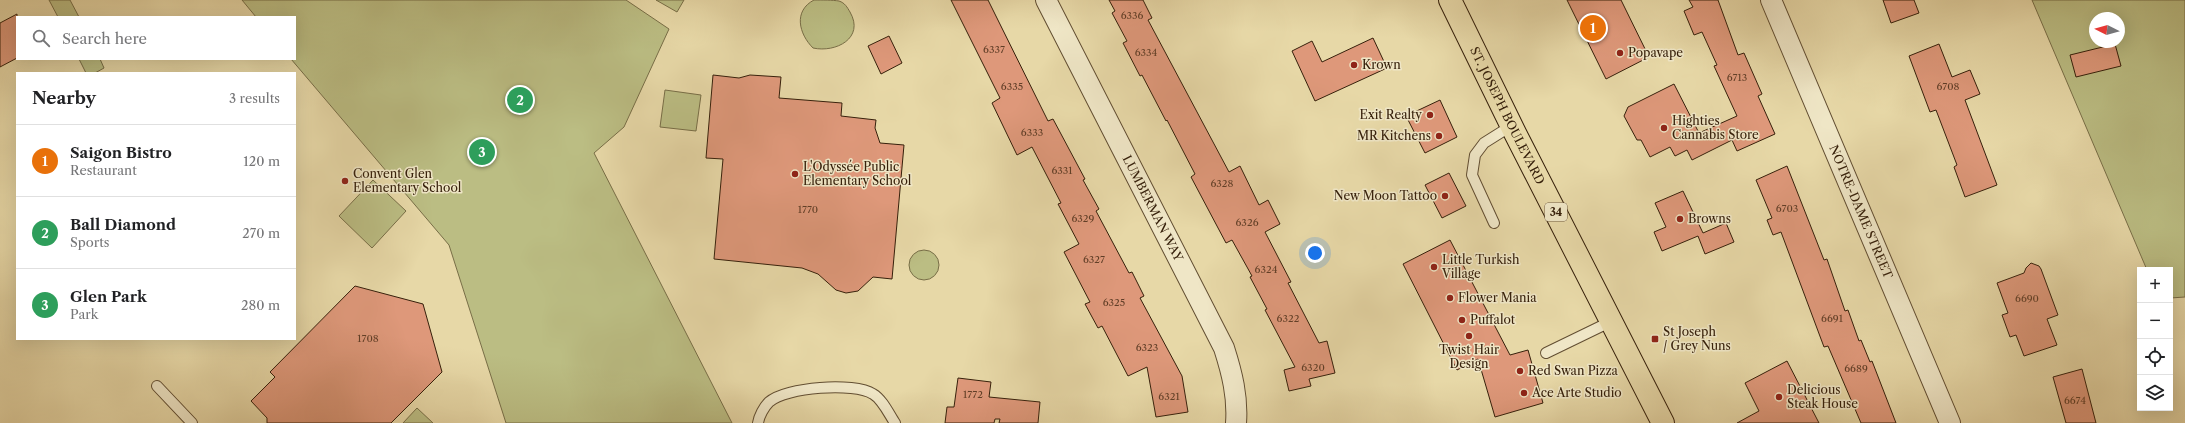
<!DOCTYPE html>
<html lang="en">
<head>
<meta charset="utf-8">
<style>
  body { margin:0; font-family:"Libre Caslon Text",serif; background:#f2f2f2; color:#202124 }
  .controls { position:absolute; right:12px; bottom:12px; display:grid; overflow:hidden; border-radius:0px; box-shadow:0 4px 16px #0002 }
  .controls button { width:36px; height:36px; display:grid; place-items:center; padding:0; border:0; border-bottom:1px solid #e0e0e0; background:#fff; color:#202124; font:20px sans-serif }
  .compass { position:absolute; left:2089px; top:12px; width:36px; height:36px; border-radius:50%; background:#fff; box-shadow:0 4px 16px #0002; rotate:276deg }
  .you { position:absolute; left:1315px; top:253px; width:14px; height:14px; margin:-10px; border:3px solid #fff; border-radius:50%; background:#1a73e8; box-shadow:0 0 0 6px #1a73e833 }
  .badge { display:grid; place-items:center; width:26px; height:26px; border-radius:50%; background:#d93025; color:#fff; font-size:13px; font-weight:700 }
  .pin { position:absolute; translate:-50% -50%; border:2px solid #fff; box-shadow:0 1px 4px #0006 }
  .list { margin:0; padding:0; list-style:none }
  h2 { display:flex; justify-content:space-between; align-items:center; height:52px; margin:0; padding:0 16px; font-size:17px }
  h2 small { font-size:13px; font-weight:400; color:#757577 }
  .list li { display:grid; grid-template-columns:26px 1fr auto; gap:12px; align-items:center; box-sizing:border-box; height:72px; padding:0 16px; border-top:1px solid #e0e0e0 }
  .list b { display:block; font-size:15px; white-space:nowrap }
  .list p { margin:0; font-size:13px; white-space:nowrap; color:#757577 }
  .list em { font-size:13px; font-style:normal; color:#757577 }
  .icon { flex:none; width:22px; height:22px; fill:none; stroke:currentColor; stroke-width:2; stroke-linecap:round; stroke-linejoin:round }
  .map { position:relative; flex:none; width:2185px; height:423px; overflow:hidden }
  .search { position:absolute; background:#fff; box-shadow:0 4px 16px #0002; left:16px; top:16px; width:280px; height:44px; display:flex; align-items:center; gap:10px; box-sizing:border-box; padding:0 14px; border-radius:0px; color:#757577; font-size:15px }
  .panel { position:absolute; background:#fff; box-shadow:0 4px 16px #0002; left:16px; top:72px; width:280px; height:268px; border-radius:0px }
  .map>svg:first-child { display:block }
</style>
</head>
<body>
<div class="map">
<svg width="2185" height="423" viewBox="0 0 2185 423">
  <rect width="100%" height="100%" fill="#e7d8a7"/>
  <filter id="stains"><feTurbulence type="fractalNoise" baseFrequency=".005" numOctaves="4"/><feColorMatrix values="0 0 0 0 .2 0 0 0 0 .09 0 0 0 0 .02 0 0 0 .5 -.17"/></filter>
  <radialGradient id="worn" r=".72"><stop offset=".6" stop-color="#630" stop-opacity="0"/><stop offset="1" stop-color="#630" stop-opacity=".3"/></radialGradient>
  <!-- green -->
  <g fill="#bbbd83" stroke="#786e47" fill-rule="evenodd">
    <polygon points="49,0 70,0 79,17 58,17"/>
    <polygon points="242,0 626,0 669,29 624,127 594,153 732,423 506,423 449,245 291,59 295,59 295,17 256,17"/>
    <polygon points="656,0 684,0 677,12"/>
    <path d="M 814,0 C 822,0 833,0 839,1 C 845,3 847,7 850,12 C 865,38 836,53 813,48 C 799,34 793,11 814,0 Z"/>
    <path d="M 2032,0 L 2185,0 L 2185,297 L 2170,298 L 2170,270 L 2147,270 ZM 2095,18 L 2119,18 L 2119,42 L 2095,42 Z"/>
    <polygon points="79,59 100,59 104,68 95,73 86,73"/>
    <polygon points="665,90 701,95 696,131 660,127"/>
    <polygon points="373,180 406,211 372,248 339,216"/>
    <circle cx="924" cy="265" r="15"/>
    <polygon points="417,408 433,423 403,423"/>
  </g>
  <!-- building -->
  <g fill="#de987a" stroke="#36200b">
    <polygon points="951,0 988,0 1048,121 1053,119 1085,179 1083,180 1099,209 1096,211 1129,273 1132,272 1144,296 1140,298 1182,376 1188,412 1156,417 1147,367 1128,376 1102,326 1098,328 1085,304 1090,302 1064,252 1079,244 1058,204 1061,203 1032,147 1017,155 992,103 1000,98"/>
    <polygon points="1109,0 1143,0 1152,18 1148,20 1229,172 1240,166 1259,205 1268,200 1280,224 1265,232 1291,282 1288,283 1319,343 1327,341 1335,373 1309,379 1311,386 1289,391 1284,370 1295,367 1265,310 1267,309 1250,277 1252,276 1232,240 1226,243 1191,177 1195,174 1167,120 1166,121 1142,75 1140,76 1123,43 1127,41 1112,13 1115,11"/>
    <polygon points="1567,0 1621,0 1649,57 1606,79"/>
    <polygon points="1689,0 1718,0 1738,55 1744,53 1762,94 1758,96 1775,134 1737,151 1732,140 1692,160 1687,150 1675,156 1670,147 1650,157 1641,140 1637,140 1624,116 1628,107 1674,84 1699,133 1737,116 1714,66 1717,65 1702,32 1694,35 1684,11 1693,7"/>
    <polygon points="1883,0 1914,0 1919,13 1891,23"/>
    <polygon points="17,14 17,58 0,67 0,23"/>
    <polygon points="889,36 902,63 881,74 868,46"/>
    <polygon points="1373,38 1387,68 1315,101 1292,51 1312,41 1322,62"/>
    <polygon points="1939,44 1952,77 1970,70 1980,94 1965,100 1997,185 1965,197 1954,167 1957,165 1936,110 1930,112 1909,56"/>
    <polygon points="2115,44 2121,66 2076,77 2070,55"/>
    <polygon points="713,75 739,78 750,75 781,77 779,98 842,103 841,116 876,120 875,128 880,143 904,145 892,279 873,277 858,291 846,293 836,290 818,274 802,268 714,259 723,159 706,158"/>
    <polygon points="1440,100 1457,137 1425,153 1406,116"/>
    <polygon points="1787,166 1824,260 1827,259 1845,311 1848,310 1859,341 1861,340 1870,362 1872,361 1896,423 1861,423 1828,346 1824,347 1781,232 1773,235 1767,220 1772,218 1756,180"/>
    <polygon points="1449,173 1466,206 1442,218 1425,185"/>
    <polygon points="1683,191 1703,233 1726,223 1734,242 1705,254 1698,236 1662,251 1654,232 1666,227 1655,203"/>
    <polygon points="1450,240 1510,355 1528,350 1543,403 1495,417 1478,359 1457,370 1403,264"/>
    <polygon points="2031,263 2039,266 2041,269 2058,315 2047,319 2057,345 2024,356 2016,335 2010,337 2002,315 2008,313 1997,283 2024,273 2026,268"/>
    <polygon points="355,286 423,304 442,372 391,423 267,423 267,418 251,401 275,377 270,372"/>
    <polygon points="1787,361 1819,423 1737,423 1759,411 1745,383"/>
    <polygon points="2082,369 2096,423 2066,423 2053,377"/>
    <polygon points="958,378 991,382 989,397 1040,402 1038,423 999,423 1000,419 995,419 994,423 945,423 947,407 954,407"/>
  </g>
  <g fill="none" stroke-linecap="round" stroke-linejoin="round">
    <defs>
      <g id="service">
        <polyline points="1494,223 1472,175 1475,155 1484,143 1511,126"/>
        <polyline points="1546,353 1612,321"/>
        <polyline points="157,386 192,423"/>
        <path d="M 758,423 C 759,416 764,407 769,402 C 786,387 854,382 873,394 C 882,399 889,414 895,423"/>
      </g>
      <g id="minor">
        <path id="s1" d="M 1046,0 L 1224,348 C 1232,373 1238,397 1236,423"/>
        <path id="s2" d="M 1771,0 L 1950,423"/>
      </g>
      <g id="primary">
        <path id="s3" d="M 1450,0 L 1515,133 L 1663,423"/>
      </g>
    </defs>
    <!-- service casing -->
    <use href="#service" stroke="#624e32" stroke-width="12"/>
    <!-- minor casing -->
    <use href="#minor" stroke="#624e32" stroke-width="22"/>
    <!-- primary casing -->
    <use href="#primary" stroke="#36200b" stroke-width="24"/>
    <!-- service -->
    <use href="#service" stroke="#efe6c6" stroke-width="10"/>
    <!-- minor -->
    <use href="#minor" stroke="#efe6c6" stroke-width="20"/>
    <!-- primary -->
    <use href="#primary" stroke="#e7d8a7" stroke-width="22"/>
  </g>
  <!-- markers -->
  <g fill="#8f2418" stroke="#efe6c6" stroke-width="1.5">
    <circle cx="1620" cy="53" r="4"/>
    <circle cx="1354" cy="65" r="4"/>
    <circle cx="1430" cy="115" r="4"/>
    <circle cx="1664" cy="128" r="4"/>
    <circle cx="1439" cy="136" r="4"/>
    <circle cx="795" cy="174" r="4"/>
    <circle cx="345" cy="181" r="4"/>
    <circle cx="1445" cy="196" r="4"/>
    <circle cx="1680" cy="219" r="4"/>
    <circle cx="1434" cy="267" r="4"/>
    <circle cx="1450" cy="298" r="4"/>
    <circle cx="1462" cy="320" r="4"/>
    <circle cx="1469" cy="336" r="4"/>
    <rect x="1651" y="335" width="8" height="8" rx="2"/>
    <circle cx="1520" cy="371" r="4"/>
    <circle cx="1524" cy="393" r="4"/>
    <circle cx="1779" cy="397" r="4"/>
  </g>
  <g text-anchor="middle" stroke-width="3" stroke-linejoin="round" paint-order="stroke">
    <!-- number labels -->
    <g font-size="10" fill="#603e27">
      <text x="1132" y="19">6336</text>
      <text x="994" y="53">6337</text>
      <text x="1146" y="56">6334</text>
      <text x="1737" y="81">6713</text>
      <text x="1012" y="90">6335</text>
      <text x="1948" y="90">6708</text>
      <text x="1032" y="136">6333</text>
      <text x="1062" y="174">6331</text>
      <text x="1222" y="187">6328</text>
      <text x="1787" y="212">6703</text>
      <text x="808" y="213">1770</text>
      <text x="1083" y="222">6329</text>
      <text x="1247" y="226">6326</text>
      <text x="1094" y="263">6327</text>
      <text x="1266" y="273">6324</text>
      <text x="2027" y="302">6690</text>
      <text x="1114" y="306">6325</text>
      <text x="1288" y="322">6322</text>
      <text x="1832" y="322">6691</text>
      <text x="368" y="342">1708</text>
      <text x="1147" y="351">6323</text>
      <text x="1313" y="371">6320</text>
      <text x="1856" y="372">6689</text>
      <text x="973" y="398">1772</text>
      <text x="1169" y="400">6321</text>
      <text x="2075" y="404">6674</text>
    </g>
    <!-- shield labels -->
    <rect fill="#efe6c6" stroke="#6e5b43" stroke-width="1" x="1545" y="203" width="22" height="18" rx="3"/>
    <g font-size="11" font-weight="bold" fill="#36200b">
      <text x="1556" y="216">34</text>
    </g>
    <!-- poi labels -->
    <g font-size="12" fill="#36200b" stroke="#efe6c6" text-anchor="start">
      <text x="1628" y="57">Popavape</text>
      <text x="1362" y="69">Krown</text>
      <text x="1422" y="119" text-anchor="end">Exit Realty</text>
      <text x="1672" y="125">Highties<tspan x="1672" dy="14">Cannabis Store</tspan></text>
      <text x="1431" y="140" text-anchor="end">MR Kitchens</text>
      <text x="803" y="171">L'Odyssée Public<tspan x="803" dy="14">Elementary School</tspan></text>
      <text x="353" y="178">Convent Glen<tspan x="353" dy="14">Elementary School</tspan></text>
      <text x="1437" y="200" text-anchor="end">New Moon Tattoo</text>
      <text x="1688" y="223">Browns</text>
      <text x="1442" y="264">Little Turkish<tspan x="1442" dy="14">Village</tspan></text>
      <text x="1458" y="302">Flower Mania</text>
      <text x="1470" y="324">Puffalot</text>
      <text x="1663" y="336">St Joseph<tspan x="1663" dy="14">/ Grey Nuns</tspan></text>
      <text x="1469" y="354" text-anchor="middle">Twist Hair<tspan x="1469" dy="14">Design</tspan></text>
      <text x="1528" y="375">Red Swan Pizza</text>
      <text x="1787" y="394">Delicious<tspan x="1787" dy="14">Steak House</tspan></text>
      <text x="1532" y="397">Ace Arte Studio</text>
    </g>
    <!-- street labels -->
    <g font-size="12" fill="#36200b" stroke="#efe6c6">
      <text dy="4" stroke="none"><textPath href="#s3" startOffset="129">ST. JOSEPH BOULEVARD</textPath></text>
      <text dy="4" stroke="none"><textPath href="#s1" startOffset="234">LUMBERMAN WAY</textPath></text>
      <text dy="4" stroke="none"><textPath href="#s2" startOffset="230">NOTRE-DAME STREET</textPath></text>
    </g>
  </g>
  <rect width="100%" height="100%" filter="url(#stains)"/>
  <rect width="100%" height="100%" fill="url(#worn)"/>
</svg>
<div class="controls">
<button>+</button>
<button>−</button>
<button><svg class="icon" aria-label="locate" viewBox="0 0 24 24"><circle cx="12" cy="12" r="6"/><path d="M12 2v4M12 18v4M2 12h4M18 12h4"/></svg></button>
<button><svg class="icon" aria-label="layers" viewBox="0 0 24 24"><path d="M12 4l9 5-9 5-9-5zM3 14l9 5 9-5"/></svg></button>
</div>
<svg class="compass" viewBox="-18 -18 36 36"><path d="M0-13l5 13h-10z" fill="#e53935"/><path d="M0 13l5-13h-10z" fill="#757577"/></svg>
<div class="you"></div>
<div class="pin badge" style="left:1593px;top:28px;background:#e8710a">1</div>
<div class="pin badge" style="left:520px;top:100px;background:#2e9e5b">2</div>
<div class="pin badge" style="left:482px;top:152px;background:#2e9e5b">3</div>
<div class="search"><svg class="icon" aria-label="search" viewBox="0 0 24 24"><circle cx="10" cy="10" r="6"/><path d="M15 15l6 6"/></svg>Search here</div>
<section class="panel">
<h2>Nearby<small>3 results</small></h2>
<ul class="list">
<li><span class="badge" style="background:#e8710a">1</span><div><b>Saigon Bistro</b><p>Restaurant</p></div><em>120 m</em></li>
<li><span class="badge" style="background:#2e9e5b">2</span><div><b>Ball Diamond</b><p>Sports</p></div><em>270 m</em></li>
<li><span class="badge" style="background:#2e9e5b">3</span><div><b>Glen Park</b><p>Park</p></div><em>280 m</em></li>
</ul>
</section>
</div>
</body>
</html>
